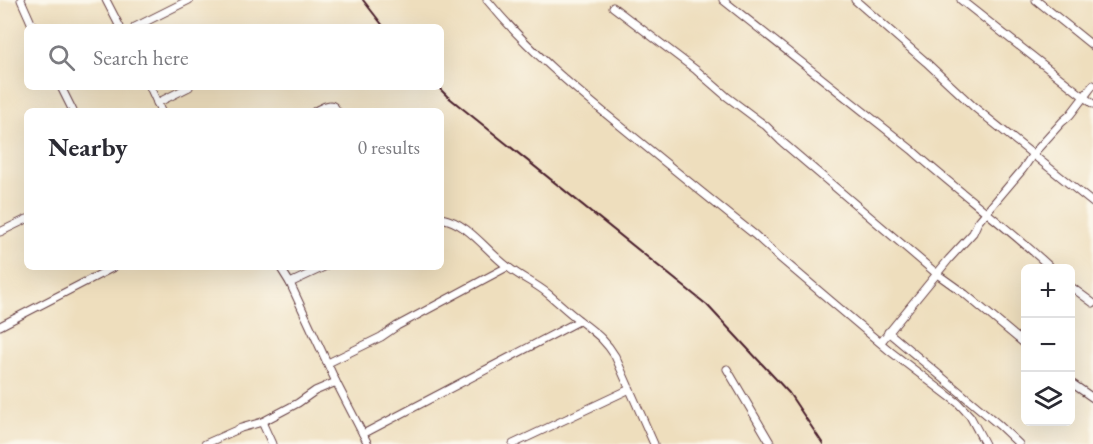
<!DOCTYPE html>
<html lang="en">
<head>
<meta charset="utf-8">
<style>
  body { margin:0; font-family:"EB Garamond",serif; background:#f2f2f3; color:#2b2b33 }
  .controls { position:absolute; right:18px; bottom:18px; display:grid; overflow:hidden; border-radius:9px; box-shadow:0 6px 24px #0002 }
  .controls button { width:54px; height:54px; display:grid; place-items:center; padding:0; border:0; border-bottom:2px solid #e1e1e2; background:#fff; color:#2b2b33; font:30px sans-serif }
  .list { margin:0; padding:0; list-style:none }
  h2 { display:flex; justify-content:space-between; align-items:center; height:78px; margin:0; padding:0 24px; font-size:26px }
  h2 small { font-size:20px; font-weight:400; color:#7c7c81 }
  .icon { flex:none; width:33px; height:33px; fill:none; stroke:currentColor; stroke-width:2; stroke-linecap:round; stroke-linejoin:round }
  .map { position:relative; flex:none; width:1093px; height:444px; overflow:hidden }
  .search { position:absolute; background:#fff; box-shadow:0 6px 24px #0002; left:24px; top:24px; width:420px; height:66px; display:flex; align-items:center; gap:15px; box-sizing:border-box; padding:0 21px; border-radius:9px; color:#7c7c81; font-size:22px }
  .panel { position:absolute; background:#fff; box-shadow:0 6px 24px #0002; left:24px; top:108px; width:420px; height:162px; border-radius:9px }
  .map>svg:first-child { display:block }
</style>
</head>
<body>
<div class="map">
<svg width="1093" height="444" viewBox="0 0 1093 444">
  <rect width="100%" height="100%" fill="#fbf7ec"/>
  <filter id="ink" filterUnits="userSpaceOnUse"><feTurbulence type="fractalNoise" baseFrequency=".0167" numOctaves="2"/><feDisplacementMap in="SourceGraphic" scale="12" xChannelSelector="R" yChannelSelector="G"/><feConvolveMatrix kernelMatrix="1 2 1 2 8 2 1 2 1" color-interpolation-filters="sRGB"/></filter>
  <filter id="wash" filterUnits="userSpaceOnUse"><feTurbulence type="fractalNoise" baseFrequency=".008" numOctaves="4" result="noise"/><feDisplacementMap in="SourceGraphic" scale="24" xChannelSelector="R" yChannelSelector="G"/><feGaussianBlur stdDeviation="1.35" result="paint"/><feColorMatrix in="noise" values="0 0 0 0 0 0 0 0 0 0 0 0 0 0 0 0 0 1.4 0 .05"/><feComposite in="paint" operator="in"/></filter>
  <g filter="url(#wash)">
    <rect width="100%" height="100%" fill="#eedebd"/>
  </g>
  <g filter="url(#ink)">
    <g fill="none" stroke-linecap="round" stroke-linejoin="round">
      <defs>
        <g id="street">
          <polyline points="21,0 33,27"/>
          <polyline points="106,0 120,27"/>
          <path d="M 487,0 C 527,49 575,89 623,128 C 667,164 711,200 755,235 L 779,257 L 891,352 L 958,403 L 970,416 L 985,444"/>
          <path d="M 723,0 L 912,150 C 957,191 1007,226 1051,268"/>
          <polyline points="855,0 926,62 974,107 1093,203"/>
          <polyline points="961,0 1093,104"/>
          <polyline points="1036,0 1093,46"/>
          <polyline points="613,7 696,70 726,96 766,126 781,141 937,274 965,294 1026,345"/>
          <polyline points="135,27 189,0"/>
          <polyline points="61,87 73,111"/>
          <polyline points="150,87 161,111"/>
          <polyline points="157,103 189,87"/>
          <path d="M 315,111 C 323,107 332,100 337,111"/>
          <path d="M 441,218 C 469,223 486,251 508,267 C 520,277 535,283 547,293 C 558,302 568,312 579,320 C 595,333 604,338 615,356 L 654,444"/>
          <polyline points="0,232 27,219"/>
          <polyline points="280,267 290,283 336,382 368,444"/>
          <polyline points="290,283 324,267"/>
          <polyline points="1070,286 1093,303"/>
          <polyline points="0,326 114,267"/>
          <polyline points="888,332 999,425 1019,444"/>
          <polyline points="881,342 949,259 973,233 978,222 1023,169 1033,154 1062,122 1070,115 1093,85"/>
          <polyline points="328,363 381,337 397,326 507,267"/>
          <polyline points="727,369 771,444"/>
          <polyline points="1070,382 1093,398"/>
          <polyline points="262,422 272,444"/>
          <polyline points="363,434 579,321"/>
          <polyline points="205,444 241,428 262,422 298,403 315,391 336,382"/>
          <polyline points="513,444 630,389"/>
        </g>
      </defs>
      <!-- street casing -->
      <use href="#street" stroke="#633c41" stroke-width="9"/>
      <!-- street -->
      <use href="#street" stroke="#fff" stroke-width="7"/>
      <!-- rail -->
      <g stroke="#4a1f2b" stroke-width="2">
        <polyline points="363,0 384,27"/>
        <polyline points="438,87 447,96 707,305 789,393 823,444"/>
      </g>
    </g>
  </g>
</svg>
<div class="controls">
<button>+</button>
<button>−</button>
<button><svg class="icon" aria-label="layers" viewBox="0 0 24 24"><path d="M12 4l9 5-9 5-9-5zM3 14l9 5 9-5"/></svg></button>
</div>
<div class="search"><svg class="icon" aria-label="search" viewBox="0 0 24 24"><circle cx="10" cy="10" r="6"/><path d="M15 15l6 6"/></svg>Search here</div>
<section class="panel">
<h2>Nearby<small>0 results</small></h2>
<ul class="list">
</ul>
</section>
</div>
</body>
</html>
